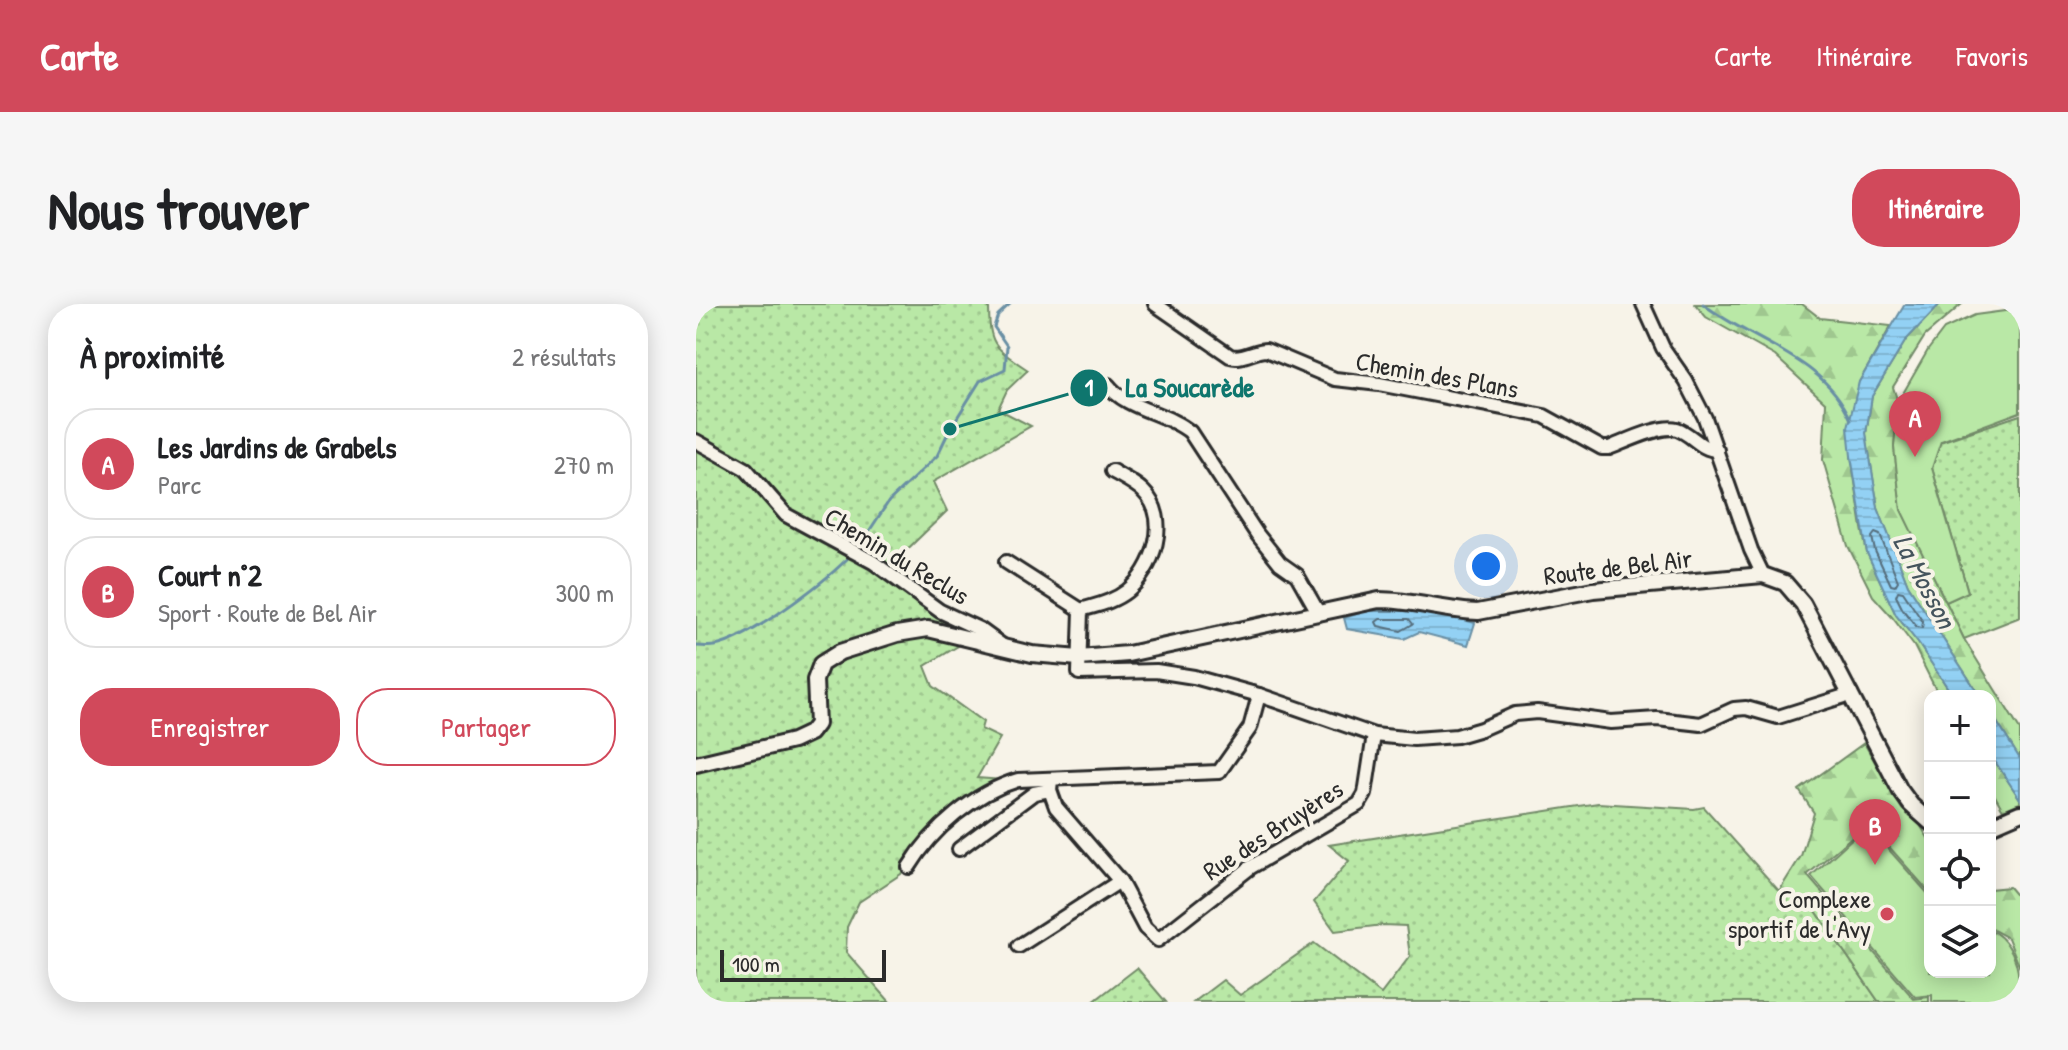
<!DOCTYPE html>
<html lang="fr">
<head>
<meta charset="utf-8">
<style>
  body { margin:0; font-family:"Patrick Hand",sans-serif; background:#f6f6f6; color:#202124 }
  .controls { position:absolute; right:24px; bottom:24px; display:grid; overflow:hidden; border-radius:16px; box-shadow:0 4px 20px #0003 }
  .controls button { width:72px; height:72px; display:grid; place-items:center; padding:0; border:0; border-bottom:2px solid #e0e0e0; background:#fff; color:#202124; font:40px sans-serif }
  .scale { position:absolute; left:24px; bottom:20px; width:166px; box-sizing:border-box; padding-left:8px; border:4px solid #2b2b2b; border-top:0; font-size:22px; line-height:28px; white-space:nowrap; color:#2b2b2b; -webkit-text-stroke:6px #f7f3e8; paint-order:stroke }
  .you { position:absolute; left:790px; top:262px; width:28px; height:28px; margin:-20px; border:6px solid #fff; border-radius:50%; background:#1a73e8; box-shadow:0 0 0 12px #1a73e833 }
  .badge { display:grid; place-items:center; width:52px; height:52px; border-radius:50%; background:#d1495b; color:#fff; font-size:26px; font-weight:700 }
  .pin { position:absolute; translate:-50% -66px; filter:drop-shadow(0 2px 4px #0008) }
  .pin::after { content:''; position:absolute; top:42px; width:28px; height:24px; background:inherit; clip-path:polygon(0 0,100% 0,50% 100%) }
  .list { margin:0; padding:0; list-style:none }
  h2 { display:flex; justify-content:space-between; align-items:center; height:104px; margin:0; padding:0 32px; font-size:34px }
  h2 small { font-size:26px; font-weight:400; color:#757577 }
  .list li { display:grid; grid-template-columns:52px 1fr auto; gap:24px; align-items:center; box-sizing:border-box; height:112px; margin:0 16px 16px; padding:0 16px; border:2px solid #e0e0e0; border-radius:32px }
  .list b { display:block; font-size:30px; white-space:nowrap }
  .list p { margin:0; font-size:26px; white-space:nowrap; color:#757577 }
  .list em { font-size:26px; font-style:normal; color:#757577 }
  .actions { display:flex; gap:16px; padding:24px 32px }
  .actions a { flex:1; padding:18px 0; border:2px solid #d1495b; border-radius:32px; text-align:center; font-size:28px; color:#d1495b }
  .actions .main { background:#d1495b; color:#fff }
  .icon { flex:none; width:44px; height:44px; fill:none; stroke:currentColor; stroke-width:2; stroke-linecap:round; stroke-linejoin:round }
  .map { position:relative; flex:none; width:1324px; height:698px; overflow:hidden; border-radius:32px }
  header { display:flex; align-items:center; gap:48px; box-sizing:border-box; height:112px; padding:0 40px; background:#d1495b; color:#fff }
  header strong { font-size:38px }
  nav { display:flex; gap:44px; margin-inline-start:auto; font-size:28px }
  .intro { display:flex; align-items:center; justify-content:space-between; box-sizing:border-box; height:192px; padding:0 48px }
  h1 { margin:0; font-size:56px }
  .button { padding:20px 36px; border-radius:32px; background:#d1495b; color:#fff; font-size:28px; font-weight:700 }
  main { display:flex; gap:48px; padding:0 48px }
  aside { flex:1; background:#fff; border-radius:32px; box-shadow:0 4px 20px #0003 }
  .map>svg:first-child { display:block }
</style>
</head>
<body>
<header>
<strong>Carte</strong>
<nav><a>Carte</a><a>Itinéraire</a><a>Favoris</a></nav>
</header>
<div class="intro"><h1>Nous trouver</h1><a class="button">Itinéraire</a></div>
<main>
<aside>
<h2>À proximité<small>2 résultats</small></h2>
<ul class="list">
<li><span class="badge">A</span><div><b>Les Jardins de Grabels</b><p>Parc</p></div><em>270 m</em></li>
<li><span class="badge">B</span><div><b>Court n°2</b><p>Sport · Route de Bel Air</p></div><em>300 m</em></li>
</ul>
<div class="actions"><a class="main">Enregistrer</a><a>Partager</a></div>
</aside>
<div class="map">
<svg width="1324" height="698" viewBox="0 0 1324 698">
  <defs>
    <pattern id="grass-dots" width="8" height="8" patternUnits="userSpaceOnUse" patternTransform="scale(2)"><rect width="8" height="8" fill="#b9e8a6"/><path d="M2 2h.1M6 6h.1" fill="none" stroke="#9fc78f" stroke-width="1.8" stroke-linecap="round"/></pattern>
    <pattern id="forest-firs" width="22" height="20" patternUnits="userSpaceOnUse" patternTransform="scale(2)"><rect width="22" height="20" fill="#b9e8a6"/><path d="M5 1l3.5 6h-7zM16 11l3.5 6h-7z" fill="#9fc78f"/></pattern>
    <pattern id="water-rules" width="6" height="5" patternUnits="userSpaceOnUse" patternTransform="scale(2)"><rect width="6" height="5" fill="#93d1f4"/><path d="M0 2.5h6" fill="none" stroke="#7fb4d1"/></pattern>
  </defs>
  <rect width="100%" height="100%" fill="#f7f3e8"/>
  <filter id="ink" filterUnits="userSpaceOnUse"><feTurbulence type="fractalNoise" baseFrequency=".0125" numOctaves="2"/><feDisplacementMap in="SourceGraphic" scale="16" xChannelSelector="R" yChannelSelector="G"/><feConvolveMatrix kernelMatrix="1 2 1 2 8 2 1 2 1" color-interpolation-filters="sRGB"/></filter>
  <g filter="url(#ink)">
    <!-- grass -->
    <g fill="url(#grass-dots)" stroke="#728a68" stroke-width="2">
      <path d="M 0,0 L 293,0 C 293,42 298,43 332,66 L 311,86 L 302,105 L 335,122 L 237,178 L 251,207 L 193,263 L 235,295 L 282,318 L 267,339 L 229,362 L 237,382 L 287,418 L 285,425 L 304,434 L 281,474 L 308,476 L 224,541 L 205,570 L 163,598 L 151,623 L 150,648 L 194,698 L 0,698 Z"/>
      <polygon points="1324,111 1324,313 1268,335 1250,298 1272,288 1236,164 1244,138"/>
      <polygon points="902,499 998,505 1008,503 1083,587 1116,601 1183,698 498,698 527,676 544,691 618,639 685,690 714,652 710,622 687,621 639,627 618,598 653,557 633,541"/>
      <polygon points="441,664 470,698 397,698"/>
    </g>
    <!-- forest -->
    <g fill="url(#forest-firs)" stroke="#728a68" stroke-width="2">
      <polygon points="999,0 1106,0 1124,14 1195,22 1163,78 1155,152 1166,224 1171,249 1200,311 1222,339 1257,392 1243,392 1218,342 1196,313 1177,292 1152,242 1127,156 1130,99 1079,52 1010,13"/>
      <polygon points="1244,0 1266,0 1229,32 1197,83 1202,98 1198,143 1205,205 1268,335 1324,426 1324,455 1294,407 1294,392 1284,392 1212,281 1182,204 1170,130 1176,92 1210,36"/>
      <polygon points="1168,439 1206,505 1224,521 1234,537 1234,589 1172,519 1111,571 1218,695 1233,693 1233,698 1183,698 1116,601 1083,587 1105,552 1118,509 1103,486"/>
      <polygon points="1294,450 1324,495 1324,499 1307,506 1294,483"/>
      <polygon points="1313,583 1324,596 1324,664 1312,634 1294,624 1294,585"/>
    </g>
    <!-- garden -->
    <g fill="#b9e8a6" stroke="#728a68" stroke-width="2">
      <polygon points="1324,5 1324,108 1245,137 1236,164 1272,288 1250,298 1205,206 1198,143 1202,98 1232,46 1248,25 1279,11"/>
      <path d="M 1171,521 L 1234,592 L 1234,668 L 1294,668 L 1294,630 L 1298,628 C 1322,643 1324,672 1324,698 L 1236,698 L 1236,691 L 1219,693 L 1115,572 Z"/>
    </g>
    <!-- water -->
    <g fill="url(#water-rules)" stroke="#698fa4" stroke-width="2">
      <polygon points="1209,0 1244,0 1210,36 1176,92 1170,129 1182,204 1212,281 1284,392 1257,392 1222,339 1200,311 1171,249 1155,152 1152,123 1163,78"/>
      <polygon points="670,307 715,307 753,312 779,319 772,341 723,328 708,335 651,325 648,314"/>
      <polygon points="1294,407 1324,455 1324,495 1294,450"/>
    </g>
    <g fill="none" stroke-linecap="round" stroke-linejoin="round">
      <!-- shore -->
      <g stroke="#556d7b" stroke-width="2">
        <polygon points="1179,229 1184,231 1202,277 1199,282 1195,281 1179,247 1176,233"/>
        <polygon points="1202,287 1207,288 1227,318 1226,324 1221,323 1207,306 1200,292"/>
        <polygon points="684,315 713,315 717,320 705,327 682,322 680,318"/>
      </g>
      <!-- stream -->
      <g stroke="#698fa4" stroke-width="3">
        <path d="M 1007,0 C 1057,39 1128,53 1155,116"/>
        <polyline points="162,244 193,197 241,152 254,125 284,77 309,65 311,42 298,23 302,11 314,0"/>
        <path d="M 0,342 C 6,342 13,343 19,342 C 52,336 126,280 151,255"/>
      </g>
      <defs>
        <g id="minor">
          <path d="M 459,0 L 534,52 C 546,56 558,46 570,46 L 639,75 L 683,80 L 848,112 L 906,144 L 913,144 C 929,138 965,120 981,125 C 996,130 1005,146 1021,146"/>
          <polyline points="947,0 967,44 990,77 1009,114 1055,246 1067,271"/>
          <path d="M 412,81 C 431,106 470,108 494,128 L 561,230 L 584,259 L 601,271 L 622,308"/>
          <polyline points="0,137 50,165 90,211 177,258 244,307 285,326 307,342"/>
          <path d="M 416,167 C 426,173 439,179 447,187 C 476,215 457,266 431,287 C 417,298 401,301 385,306 L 383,369 L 460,367 L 498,373 L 563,391 L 678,431 L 718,435 L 761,432 L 785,425 L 819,410 L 841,408 L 915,418 L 961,415 L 1005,420 L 1038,405 L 1050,404 L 1082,413 L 1155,390"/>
          <polyline points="310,258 385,306"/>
          <polyline points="355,476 354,486 360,503 424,577 449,624 462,636 555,563 663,500 669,490 678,431"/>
          <polyline points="263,545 338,489 354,486"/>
          <path d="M 213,563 C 236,525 278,489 322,476 L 523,468 L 554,424 L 563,391"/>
          <polyline points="323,642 424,577"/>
        </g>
        <g id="tertiary">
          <path d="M 0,460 L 97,437 L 114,429 L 121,420 L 119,376 L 125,360 L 144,348 L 201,330 L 232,325 L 336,350 L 383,354 L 432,350 L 683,296 C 717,296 749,307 782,308 L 897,286 L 1067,271 L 1089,279 L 1107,300 L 1204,486 L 1215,501 L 1234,518"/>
          <polyline points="1294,522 1324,509"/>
        </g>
      </defs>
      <!-- minor casing -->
      <use href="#minor" stroke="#2b2b2b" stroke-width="18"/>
      <!-- tertiary casing -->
      <use href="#tertiary" stroke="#2b2b2b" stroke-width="20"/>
      <!-- minor -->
      <use href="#minor" stroke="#f7f3e8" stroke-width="12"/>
      <!-- tertiary -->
      <use href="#tertiary" stroke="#f7f3e8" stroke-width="14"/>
    </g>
  </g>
  <!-- markers -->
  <circle fill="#d1495b" stroke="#f7f3e8" stroke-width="3" cx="1191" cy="610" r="8"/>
  <g text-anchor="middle" stroke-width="8" stroke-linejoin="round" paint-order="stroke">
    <!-- street labels -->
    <g font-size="26" fill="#2b2b2b" stroke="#f7f3e8">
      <text transform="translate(741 71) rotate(10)" y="9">Chemin des Plans</text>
      <text transform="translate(201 252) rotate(31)" y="9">Chemin du Reclus</text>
      <text transform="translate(922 263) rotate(-7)" y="9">Route de Bel Air</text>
      <text transform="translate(577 526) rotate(-33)" y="9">Rue des Bruyères</text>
    </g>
    <!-- poi labels -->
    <g font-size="26" fill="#2b2b2b" stroke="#f7f3e8" text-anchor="end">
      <text x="1175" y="604">Complexe<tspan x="1175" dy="30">sportif de l'Avy</tspan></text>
    </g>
    <!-- water labels -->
    <g font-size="28" font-style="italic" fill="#45545d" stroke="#f7f3e8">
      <text transform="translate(1229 277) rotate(62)" y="10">La Mosson</text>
    </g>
  </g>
  <!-- callouts -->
  <path fill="none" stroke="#0f766e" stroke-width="3" d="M254 125L393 84"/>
  <g fill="#0f766e" stroke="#f7f3e8" stroke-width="3">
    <circle cx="254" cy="125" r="8"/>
    <circle cx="393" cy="84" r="20"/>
  </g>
  <g font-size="24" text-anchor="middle" font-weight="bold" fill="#fff">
    <text x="393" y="92">1</text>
  </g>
  <g font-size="28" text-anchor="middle" font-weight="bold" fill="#0f766e" stroke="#f7f3e8" stroke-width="8" stroke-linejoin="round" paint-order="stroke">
    <text x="494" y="93">La Soucarède</text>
  </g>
</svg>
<div class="controls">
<button>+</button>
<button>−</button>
<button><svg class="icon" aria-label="locate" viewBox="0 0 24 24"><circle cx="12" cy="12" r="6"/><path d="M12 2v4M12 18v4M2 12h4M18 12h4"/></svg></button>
<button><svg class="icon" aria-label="layers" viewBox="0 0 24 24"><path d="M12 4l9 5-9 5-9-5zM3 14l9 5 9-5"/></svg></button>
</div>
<div class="scale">100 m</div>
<div class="you"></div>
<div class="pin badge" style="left:1219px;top:153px">A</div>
<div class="pin badge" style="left:1179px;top:561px">B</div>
</div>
</main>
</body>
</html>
